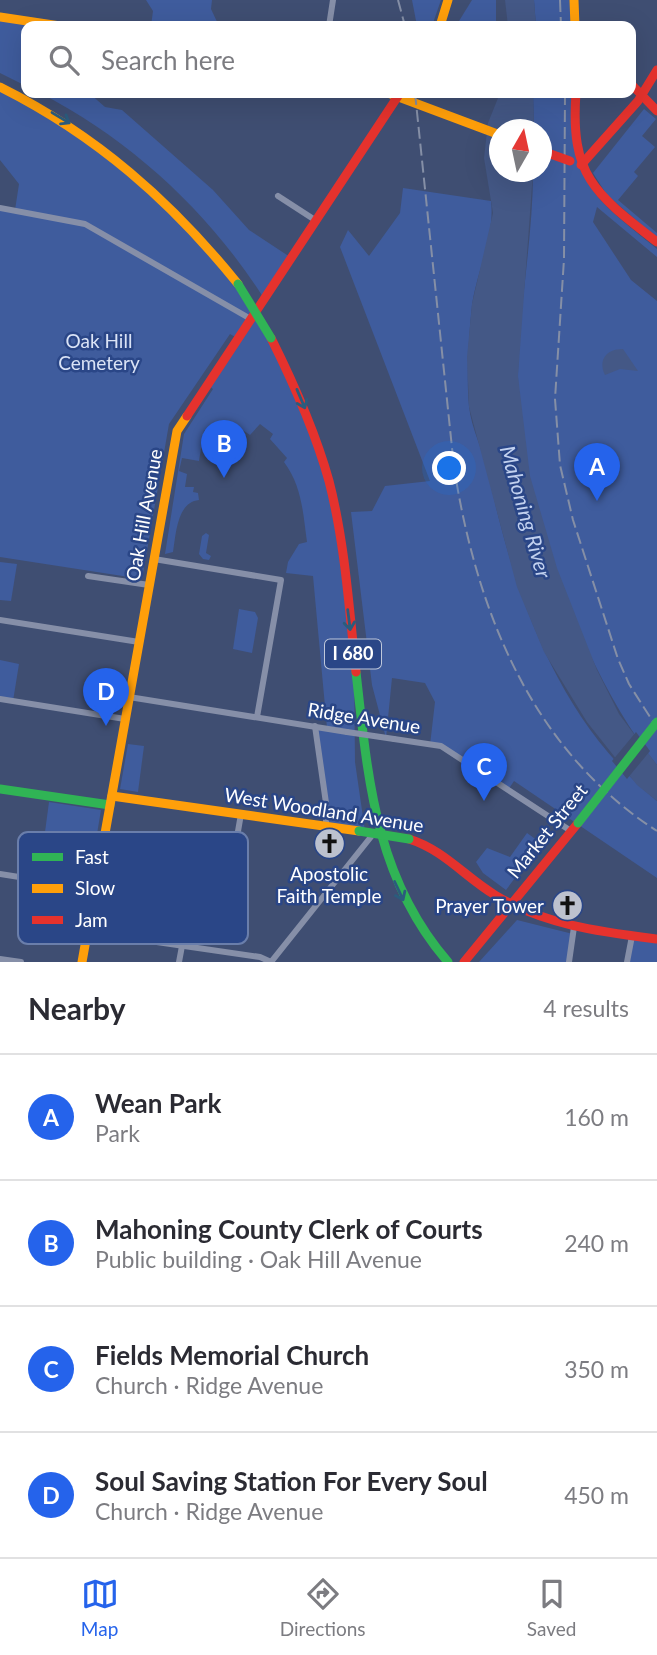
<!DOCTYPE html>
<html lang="en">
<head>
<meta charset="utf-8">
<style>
  body { margin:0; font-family:Lato,sans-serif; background:#f7f7f7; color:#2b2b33 }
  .compass { position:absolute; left:489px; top:119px; width:63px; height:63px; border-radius:50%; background:#fff; box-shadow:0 7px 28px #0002; rotate:9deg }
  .you { position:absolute; left:450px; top:469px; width:24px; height:24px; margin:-18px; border:5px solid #fff; border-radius:50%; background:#1a73e8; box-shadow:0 0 0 10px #1a73e833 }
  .badge { display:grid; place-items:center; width:46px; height:46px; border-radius:50%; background:#2563eb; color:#fff; font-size:23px; font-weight:700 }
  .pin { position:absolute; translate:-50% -58px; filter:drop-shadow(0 2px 4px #0008) }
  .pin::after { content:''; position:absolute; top:37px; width:24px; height:21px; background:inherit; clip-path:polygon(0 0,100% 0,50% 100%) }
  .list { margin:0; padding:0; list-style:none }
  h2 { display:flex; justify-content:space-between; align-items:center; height:91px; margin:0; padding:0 28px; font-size:30px }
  h2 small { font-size:23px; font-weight:400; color:#7c7c81 }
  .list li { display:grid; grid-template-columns:46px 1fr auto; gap:21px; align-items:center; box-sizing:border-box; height:126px; padding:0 28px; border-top:2px solid #e1e1e2 }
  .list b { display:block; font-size:26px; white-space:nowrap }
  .list p { margin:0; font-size:23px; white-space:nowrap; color:#7c7c81 }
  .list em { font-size:23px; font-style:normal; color:#7c7c81 }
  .icon { flex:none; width:38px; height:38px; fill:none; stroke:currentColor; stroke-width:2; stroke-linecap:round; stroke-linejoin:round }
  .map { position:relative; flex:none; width:657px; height:962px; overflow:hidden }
  .search { position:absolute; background:#fff; box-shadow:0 7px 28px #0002; left:21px; right:21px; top:21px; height:77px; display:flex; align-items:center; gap:18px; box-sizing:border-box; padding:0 24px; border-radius:14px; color:#7c7c81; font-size:26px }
  .sheet { height:595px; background:#fff }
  nav { display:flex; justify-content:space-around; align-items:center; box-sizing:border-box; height:98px; border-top:2px solid #e1e1e2; background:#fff; font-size:19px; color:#7c7c81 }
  nav a { display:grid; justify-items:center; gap:4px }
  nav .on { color:#2563eb }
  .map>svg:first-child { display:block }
</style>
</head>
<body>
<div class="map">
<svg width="657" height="962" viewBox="0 0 657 962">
  <rect width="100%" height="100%" fill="#3f4e72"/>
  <!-- green -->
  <g fill="#3f5c9d">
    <polygon points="146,0 212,0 211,9 219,26 151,26 153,11"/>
    <polygon points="412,0 441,0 432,26 417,26"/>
    <polygon points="472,0 496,0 496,26 474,26 459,21"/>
    <polygon points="534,0 574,0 575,26 536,26"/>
    <polygon points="0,17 60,26 26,26 26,86 0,73"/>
    <path d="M 0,87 L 80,130 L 204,243 L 271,338 L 329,481 L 354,664 L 355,762 L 365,831 L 326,826 L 315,726 L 327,728 L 313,576 L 286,573 L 288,562 L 299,544 L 307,542 C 303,513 302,486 284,462 L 287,458 L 270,439 L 273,434 L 260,424 L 250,435 L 238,427 L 225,424 L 220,427 L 219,433 L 204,430 L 199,461 L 182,458 L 179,471 L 187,474 L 185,487 L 194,487 L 193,492 L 198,493 L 199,500 C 177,502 176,534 173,552 L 165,554 L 184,434 L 213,389 L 207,384 L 237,338 L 230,334 L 169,424 L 142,579 L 0,557 L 0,208 L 15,210 L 19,184 L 0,160 Z"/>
    <path d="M 40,93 L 89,93 L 105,107 L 122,110 L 213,190 L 249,230 L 290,257 L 263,297 C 208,211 131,140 40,93 Z"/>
    <path d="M 533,93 L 576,93 C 575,188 586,191 657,249 L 657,257 L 597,207 L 593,222 L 631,280 L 657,301 L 657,765 C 582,672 517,493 518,374 C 519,306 533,239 533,172 L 542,172 L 542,130 L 534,129 Z"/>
    <polygon points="644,109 656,119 642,136 655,147 634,172 638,176 618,200 657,233 657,238 607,195 593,173"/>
    <path d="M 403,188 L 491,201 C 495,237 477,270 472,305 C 469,334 466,377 469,406 C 471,428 483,450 488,472 C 514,594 557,719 657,801 L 657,878 L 514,781 L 508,790 L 441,746 L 430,745 L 435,702 L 425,683 L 392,678 L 386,738 L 372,685 L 351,512 L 372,511 L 385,486 L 430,481 L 340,247 L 348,230 L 369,256 L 400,213 Z"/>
    <polygon points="206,533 209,535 206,553 211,556 209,560 203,559 199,554 202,536"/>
    <polygon points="0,562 17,564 11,601 0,600"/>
    <polygon points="239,609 255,612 258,618 252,653 233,649"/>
    <polygon points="0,660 19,664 13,701 0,699"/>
    <polygon points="128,744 144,746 138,792 120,789"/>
    <polygon points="49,802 101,810 96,840 45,832"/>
    <polygon points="527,833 541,843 506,890 483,873 476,862 487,848 510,857"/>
    <polygon points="517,920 573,934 569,962 479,962"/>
    <polygon points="632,936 657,939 657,962 627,962"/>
  </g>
  <!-- water -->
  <g fill="#445886">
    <polygon points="505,0 534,0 536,26 508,26"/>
    <polygon points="500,93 533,93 534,129 500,130 500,172 533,172 518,376 530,476 557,568 597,670 619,714 657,765 657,801 637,785 587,722 544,652 517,587 469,407 467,357 472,304 493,213 484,158 488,123"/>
    <path d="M 623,349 L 638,371 L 620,369 L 605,375 C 598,360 606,349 623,349 Z"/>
  </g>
  <!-- pier -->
  <polygon fill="#3f4e72" points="636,732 650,751 627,779 612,761"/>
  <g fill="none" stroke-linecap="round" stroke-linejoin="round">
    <!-- street -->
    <g stroke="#868fa8" stroke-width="6">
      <polyline points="329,26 333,0"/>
      <polyline points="278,196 315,220"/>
      <polyline points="0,208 85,224 249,318"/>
      <polyline points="154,559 281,580 257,717"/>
      <polyline points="88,576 149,585"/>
      <polyline points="0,620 139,642"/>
      <polyline points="129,697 347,732"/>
      <polyline points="0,699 125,719"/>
      <polyline points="315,726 326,803 326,826"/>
      <polyline points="394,739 441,746 571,831"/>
      <polyline points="0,874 95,889"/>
      <polyline points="229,883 241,814"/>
      <polyline points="88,932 260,957 271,962"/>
      <polyline points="0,959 21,962"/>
      <polyline points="179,962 182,946"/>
      <polyline points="271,962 374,833"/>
      <polyline points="569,962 574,927"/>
      <polyline points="627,962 632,936"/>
    </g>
    <!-- fast -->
    <g stroke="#30b455" stroke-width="9">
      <path d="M 356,672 C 368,778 375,878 448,962"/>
      <polyline points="0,789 110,805"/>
    </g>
    <!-- slow -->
    <g stroke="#ff9f0a" stroke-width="9">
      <polyline points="574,0 575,26"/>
      <polyline points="0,17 60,26"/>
      <polyline points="440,26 448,0"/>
      <path d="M 0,87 C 96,135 171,201 238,284"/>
      <polyline points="388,93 500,135"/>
      <polyline points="112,796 359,831"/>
      <polyline points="82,962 177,431 187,416"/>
    </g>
    <!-- jam -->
    <g stroke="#e5322d" stroke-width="9">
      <polyline points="631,84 657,111"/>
      <path d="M 576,93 C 570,176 595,194 657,242"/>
      <polyline points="581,165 638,101 657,70"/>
      <path d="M 271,338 C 294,384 315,431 329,481 C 345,543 349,608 356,672"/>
      <polyline points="187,416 400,93"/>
      <path d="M 409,839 C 444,850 465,877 495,895 C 544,925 602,932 657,939"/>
      <polyline points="464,962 578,823"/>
    </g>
    <!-- rail -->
    <g stroke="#858fa6" stroke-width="2" stroke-dasharray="12 5" stroke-linecap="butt">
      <polyline points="398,0 405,26"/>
      <polyline points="560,0 561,26"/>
      <path d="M 415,93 L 454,467 C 476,609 531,750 657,831"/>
      <polyline points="565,93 564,259 555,399 560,465 573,520 618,659 629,684 657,728"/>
    </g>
    <!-- street-bridge -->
    <polyline stroke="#868fa8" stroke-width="6" points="347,732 394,739"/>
    <!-- fast-bridge -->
    <g stroke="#30b455" stroke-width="9">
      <polyline points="238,284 271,338"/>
      <polyline points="578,823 657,722"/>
      <polyline points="359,831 409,839"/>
    </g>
    <!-- jam-bridge -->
    <polyline stroke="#e5322d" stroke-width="9" points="542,151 570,161"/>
  </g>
  <!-- one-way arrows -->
  <defs><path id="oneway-shaft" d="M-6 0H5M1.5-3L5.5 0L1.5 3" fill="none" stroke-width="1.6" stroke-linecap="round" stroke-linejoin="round" transform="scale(1.75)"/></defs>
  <g stroke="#2b5c7d">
    <use href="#oneway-shaft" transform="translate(61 118) rotate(31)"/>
    <use href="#oneway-shaft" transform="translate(301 399) rotate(67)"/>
    <use href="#oneway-shaft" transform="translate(349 620) rotate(83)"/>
    <use href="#oneway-shaft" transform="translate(399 891) rotate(65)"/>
  </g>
  <!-- icons -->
  <defs>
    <symbol id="church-disc" viewBox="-11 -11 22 22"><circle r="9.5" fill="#bcc1ce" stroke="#2a4687"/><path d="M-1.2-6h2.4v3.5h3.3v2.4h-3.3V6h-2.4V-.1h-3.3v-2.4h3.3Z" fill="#111"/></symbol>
  </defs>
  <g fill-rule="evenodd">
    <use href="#church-disc" x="312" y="826" width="35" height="35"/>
    <use href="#church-disc" x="550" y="888" width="35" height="35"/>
  </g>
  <g text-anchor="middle" stroke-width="5" stroke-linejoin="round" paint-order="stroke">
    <!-- shield labels -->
    <rect fill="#2a4687" stroke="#bfc8db" stroke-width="2" x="325" y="639.5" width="56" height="29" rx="5"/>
    <g font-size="18" font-weight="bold" fill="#fff">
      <text x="353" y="660">I 680</text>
    </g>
    <!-- park labels -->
    <g font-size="19" fill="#dae3f6" stroke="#2a4687">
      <text x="99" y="348">Oak Hill<tspan x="99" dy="22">Cemetery</tspan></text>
    </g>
    <!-- street labels -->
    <g font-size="19" fill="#fff" stroke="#2a4687">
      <text transform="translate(144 515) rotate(-80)" y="7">Oak Hill Avenue</text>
      <text transform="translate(364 718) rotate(9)" y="7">Ridge Avenue</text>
      <text transform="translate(324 810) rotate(9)" y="7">West Woodland Avenue</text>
      <text transform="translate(547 831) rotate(-51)" y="7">Market Street</text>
    </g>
    <!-- poi labels -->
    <g font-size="19" fill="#fff" stroke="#2a4687">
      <text x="329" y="881">Apostolic<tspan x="329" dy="22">Faith Temple</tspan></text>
      <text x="544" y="913" text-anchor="end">Prayer Tower</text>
    </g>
    <!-- water labels -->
    <g font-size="21" font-style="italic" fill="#c2d1ef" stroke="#2a4687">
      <text transform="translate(525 512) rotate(74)" y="7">Mahoning River</text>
    </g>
  </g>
  <!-- legend -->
  <rect x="18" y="832" width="230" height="112" rx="10" fill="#2a4687" stroke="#6a7eab" stroke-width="2"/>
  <rect x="32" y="853" width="31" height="8" fill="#30b455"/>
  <rect x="32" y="884" width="31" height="9" fill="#ff9f0a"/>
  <rect x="32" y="916" width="31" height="8" fill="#e5322d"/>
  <g font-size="19" fill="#fff">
    <text x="75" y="864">Fast</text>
    <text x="75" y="895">Slow</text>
    <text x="75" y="927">Jam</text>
  </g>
</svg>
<svg class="compass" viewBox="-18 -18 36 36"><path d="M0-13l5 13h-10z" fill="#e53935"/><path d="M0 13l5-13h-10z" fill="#7c7c81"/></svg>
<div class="you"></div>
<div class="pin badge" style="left:597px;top:501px">A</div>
<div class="pin badge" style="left:224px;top:478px">B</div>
<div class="pin badge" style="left:484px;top:801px">C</div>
<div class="pin badge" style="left:106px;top:726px">D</div>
<div class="search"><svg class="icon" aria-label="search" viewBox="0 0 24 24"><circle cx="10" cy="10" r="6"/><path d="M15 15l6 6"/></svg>Search here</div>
</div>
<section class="sheet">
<h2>Nearby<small>4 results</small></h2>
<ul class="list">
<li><span class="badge">A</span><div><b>Wean Park</b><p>Park</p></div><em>160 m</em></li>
<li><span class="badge">B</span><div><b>Mahoning County Clerk of Courts</b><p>Public building · Oak Hill Avenue</p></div><em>240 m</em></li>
<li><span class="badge">C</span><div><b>Fields Memorial Church</b><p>Church · Ridge Avenue</p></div><em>350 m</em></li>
<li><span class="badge">D</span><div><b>Soul Saving Station For Every Soul</b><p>Church · Ridge Avenue</p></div><em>450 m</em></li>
</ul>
</section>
<nav>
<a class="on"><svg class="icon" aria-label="map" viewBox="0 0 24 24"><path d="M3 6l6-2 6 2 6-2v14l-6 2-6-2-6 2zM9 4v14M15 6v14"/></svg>Map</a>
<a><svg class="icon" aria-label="directions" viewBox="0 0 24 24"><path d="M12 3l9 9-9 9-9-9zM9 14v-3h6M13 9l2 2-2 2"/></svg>Directions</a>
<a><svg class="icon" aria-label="saved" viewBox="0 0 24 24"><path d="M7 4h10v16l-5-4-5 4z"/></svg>Saved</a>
</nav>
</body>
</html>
